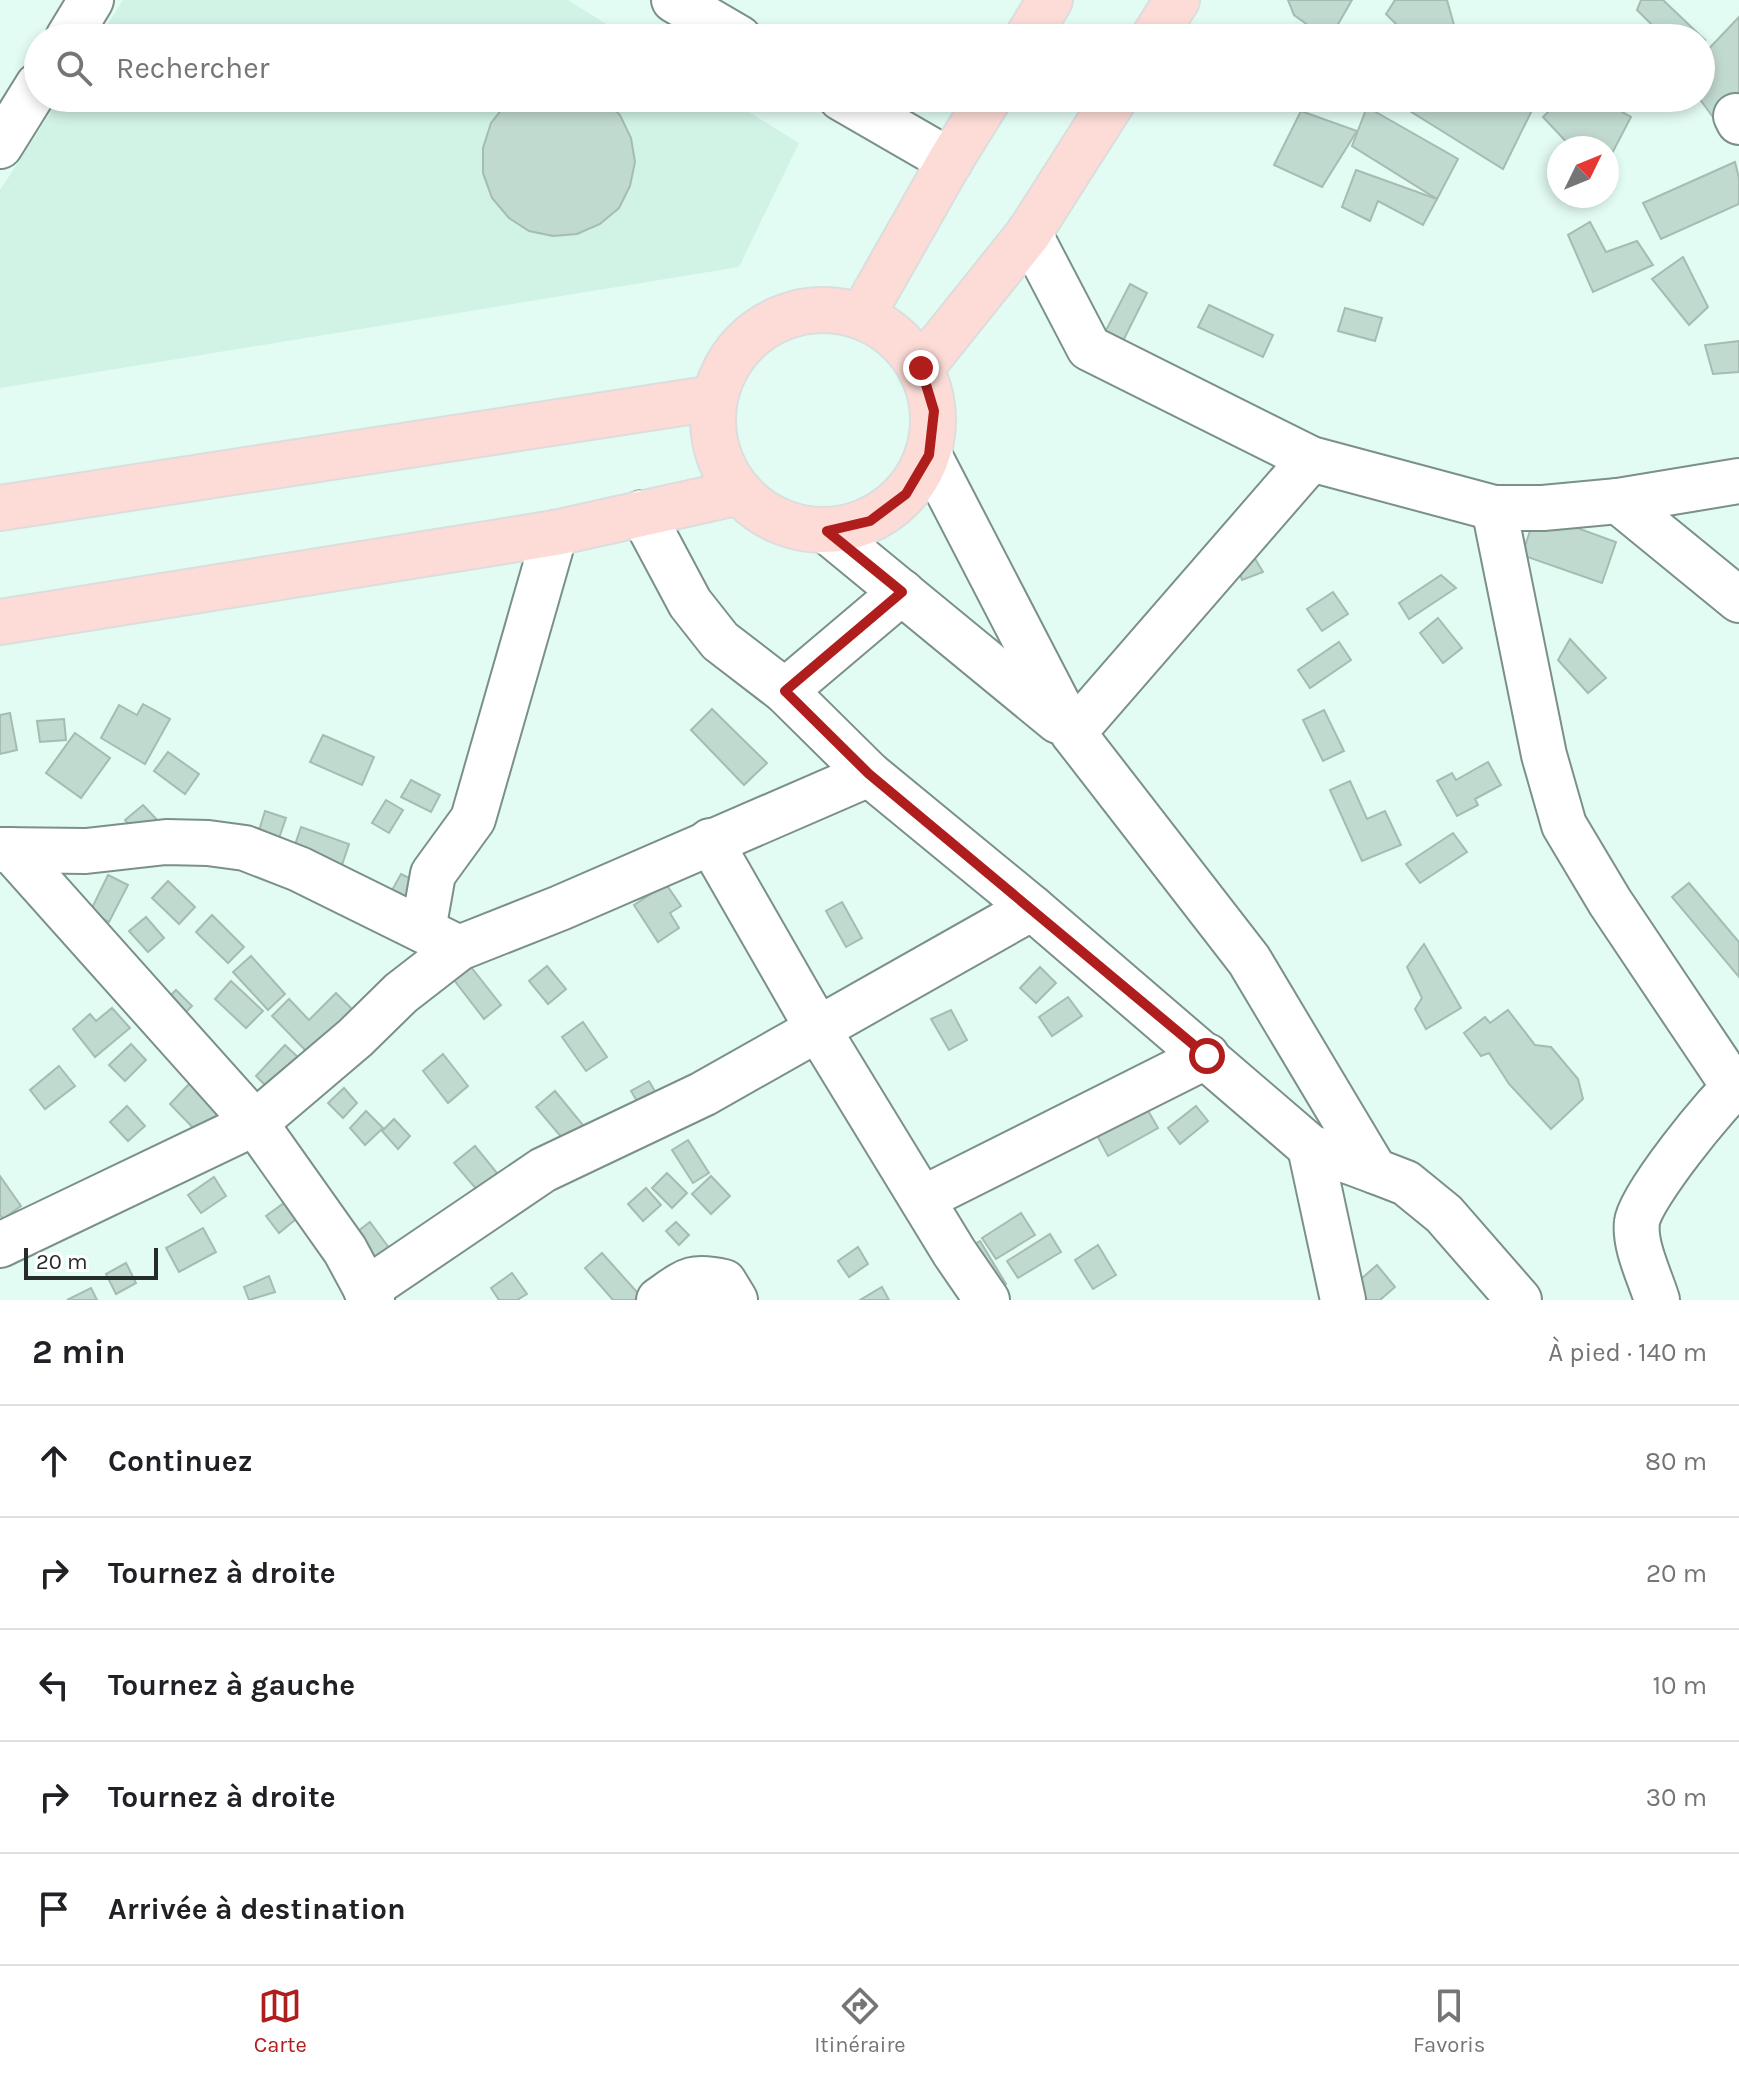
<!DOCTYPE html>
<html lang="fr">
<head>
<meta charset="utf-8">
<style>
  body { margin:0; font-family:Karla,sans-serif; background:#f2f2f2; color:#202124 }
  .compass { position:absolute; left:1547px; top:136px; width:72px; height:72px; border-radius:50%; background:#fff; box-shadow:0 4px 12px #0003; rotate:47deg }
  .scale { position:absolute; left:24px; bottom:20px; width:134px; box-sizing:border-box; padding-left:8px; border:4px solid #242d2a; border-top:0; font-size:22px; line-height:28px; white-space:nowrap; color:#242d2a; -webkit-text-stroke:6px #fff; paint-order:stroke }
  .stop { position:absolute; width:24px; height:24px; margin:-18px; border:6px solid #af1e1c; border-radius:50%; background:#fff }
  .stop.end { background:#af1e1c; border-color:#fff; box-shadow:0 2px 8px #0008 }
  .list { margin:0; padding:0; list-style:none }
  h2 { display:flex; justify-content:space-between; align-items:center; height:104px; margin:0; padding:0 32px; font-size:34px }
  h2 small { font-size:26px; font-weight:400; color:#757577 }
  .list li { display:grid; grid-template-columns:52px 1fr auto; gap:24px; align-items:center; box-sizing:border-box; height:112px; padding:0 32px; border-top:2px solid #e0e0e0 }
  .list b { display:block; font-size:30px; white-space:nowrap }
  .list em { font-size:26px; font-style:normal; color:#757577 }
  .icon { flex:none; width:44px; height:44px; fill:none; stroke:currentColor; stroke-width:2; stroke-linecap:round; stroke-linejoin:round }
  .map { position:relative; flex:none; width:1739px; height:1300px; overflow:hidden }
  .search { position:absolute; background:#fff; box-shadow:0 4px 12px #0003; left:24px; right:24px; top:24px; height:88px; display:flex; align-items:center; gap:20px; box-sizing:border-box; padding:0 28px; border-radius:44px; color:#757577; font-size:30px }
  .sheet { height:664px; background:#fff }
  nav { display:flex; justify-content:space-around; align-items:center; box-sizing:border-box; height:112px; border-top:2px solid #e0e0e0; background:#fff; font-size:22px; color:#757577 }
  nav a { display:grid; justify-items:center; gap:4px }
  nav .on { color:#af1e1c }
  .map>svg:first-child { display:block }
</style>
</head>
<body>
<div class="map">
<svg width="1739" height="1300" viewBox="0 0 1739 1300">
  <rect width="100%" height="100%" fill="#e3fcf3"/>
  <!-- built -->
  <g fill="#d1f3e6">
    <polygon points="123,0 568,0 629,38 99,38"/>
    <polygon points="60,98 726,98 799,143 739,267 0,388 0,190"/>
  </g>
  <!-- building -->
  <g fill="#c1dad0" stroke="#a4bcb2" stroke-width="2">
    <polygon points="1288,0 1352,0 1330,38 1326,38 1294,15"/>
    <polygon points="1395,0 1447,0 1456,32 1462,38 1410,38 1386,14"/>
    <polygon points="1641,0 1663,0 1705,40 1701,42 1701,38 1665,38 1637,10"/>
    <polygon points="1739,17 1739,111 1718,124 1699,98 1701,98 1701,57"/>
    <polygon points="515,98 602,98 620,115 631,138 635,162 630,186 619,208 600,224 577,234 553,236 529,231 509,218 492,198 483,173 483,148 491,123 507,103"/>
    <polygon points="1389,98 1538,98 1503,169"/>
    <polygon points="1562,98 1597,98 1631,117 1607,163 1607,148 1572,148 1543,117"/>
    <polygon points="1367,107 1458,159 1437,199 1352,146"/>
    <polygon points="1301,111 1357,131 1322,187 1274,165"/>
    <polygon points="1735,162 1739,178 1739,204 1661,239 1643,203"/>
    <polygon points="1356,170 1437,199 1423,225 1378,201 1370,221 1342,207"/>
    <polygon points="1590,222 1606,252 1637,241 1653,265 1593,292 1568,235"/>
    <polygon points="1683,257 1708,307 1689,325 1652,279"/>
    <polygon points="1130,284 1147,293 1121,345 1103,336"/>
    <polygon points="1209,305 1273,335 1263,357 1198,327"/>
    <polygon points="1345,308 1382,318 1375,341 1338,331"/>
    <polygon points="1739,341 1739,372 1713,374 1705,345"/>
    <polygon points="1536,513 1616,542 1602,583 1522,555"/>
    <polygon points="1251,552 1263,572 1242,580 1237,564"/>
    <polygon points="1441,575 1456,588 1409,619 1399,603"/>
    <polygon points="1333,592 1348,614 1322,631 1307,609"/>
    <polygon points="1438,618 1462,648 1443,663 1420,633"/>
    <polygon points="1570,639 1606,678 1588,693 1558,660"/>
    <polygon points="1339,642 1351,660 1310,688 1298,670"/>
    <polygon points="143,704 170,719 145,764 101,738 119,705 137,715"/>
    <polygon points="712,709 767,763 744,785 691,730"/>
    <polygon points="1324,710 1344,751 1323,761 1303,720"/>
    <polygon points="10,713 17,750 0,754 0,715"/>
    <polygon points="64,719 66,740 40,742 37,721"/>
    <polygon points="75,733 110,758 81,798 46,773"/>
    <polygon points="323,735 374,757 362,785 310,762"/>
    <polygon points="168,752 199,774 185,794 154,771"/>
    <polygon points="1488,762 1501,785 1475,799 1478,805 1457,816 1437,781 1452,773 1456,780"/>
    <polygon points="411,780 440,795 431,812 401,797"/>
    <polygon points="1350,781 1367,819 1385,811 1401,845 1362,861 1330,790"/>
    <polygon points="386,800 403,810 389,833 372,823"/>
    <polygon points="143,805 161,824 143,841 125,820"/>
    <polygon points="265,811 286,818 277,844 257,837"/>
    <polygon points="301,827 349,844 340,871 292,854"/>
    <polygon points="1453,833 1467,852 1420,883 1406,864"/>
    <polygon points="401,874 423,885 413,904 391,892"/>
    <polygon points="108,875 128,885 109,922 90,912"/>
    <polygon points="168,881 195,907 179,924 152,898"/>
    <polygon points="1689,883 1739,942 1739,977 1672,897"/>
    <polygon points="666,884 681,906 670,913 679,928 658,942 634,905"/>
    <polygon points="842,902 862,938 846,947 826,911"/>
    <polygon points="212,915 244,947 228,963 196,932"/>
    <polygon points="146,917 164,938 148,952 129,931"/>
    <polygon points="1424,944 1461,1008 1426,1029 1415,1009 1422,998 1407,967"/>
    <polygon points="251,956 285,994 268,1010 233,972"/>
    <polygon points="547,966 566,989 548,1004 529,981"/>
    <polygon points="471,967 501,1005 484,1019 454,980"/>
    <polygon points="1040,967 1056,983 1036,1003 1020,988"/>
    <polygon points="231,981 263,1011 246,1028 215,999"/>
    <polygon points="176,990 192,1006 176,1022 160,1006"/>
    <polygon points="336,993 353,1010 308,1053 272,1016 289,999 309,1020"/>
    <polygon points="1068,997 1082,1016 1052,1036 1039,1017"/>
    <polygon points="112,1008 130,1028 95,1057 73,1029 90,1014 96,1021"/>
    <polygon points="951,1010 967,1040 949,1050 931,1019"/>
    <polygon points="1508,1010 1535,1045 1551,1047 1578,1079 1583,1099 1551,1129 1509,1084 1489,1053 1481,1056 1464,1033 1485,1017 1490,1023"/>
    <polygon points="583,1022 607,1057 586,1071 562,1037"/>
    <polygon points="131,1044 146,1060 125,1081 109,1065"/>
    <polygon points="285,1045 300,1059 270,1090 256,1076"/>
    <polygon points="443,1054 468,1086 448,1103 423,1071"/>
    <polygon points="59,1066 75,1086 45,1109 30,1090"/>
    <polygon points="649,1081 673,1122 655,1132 631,1091"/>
    <polygon points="191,1082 222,1115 201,1136 170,1104"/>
    <polygon points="1134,1086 1158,1128 1108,1156 1085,1113"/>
    <polygon points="344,1088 357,1103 343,1118 328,1103"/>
    <polygon points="555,1091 587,1130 568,1145 536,1107"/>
    <polygon points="127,1106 145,1126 128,1141 110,1122"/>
    <polygon points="1196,1106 1208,1121 1180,1144 1168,1128"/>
    <polygon points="366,1111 383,1128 365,1145 350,1128"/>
    <polygon points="394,1119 410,1136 398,1149 382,1131"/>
    <polygon points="688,1140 709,1173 693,1183 672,1150"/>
    <polygon points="475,1146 510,1189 490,1205 454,1163"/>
    <polygon points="667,1173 687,1193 672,1208 652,1188"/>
    <polygon points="0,1176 21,1206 3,1219 0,1215"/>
    <polygon points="711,1176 730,1196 711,1214 692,1194"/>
    <polygon points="214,1177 226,1196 201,1213 188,1195"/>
    <polygon points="646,1188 661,1205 643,1221 628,1204"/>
    <polygon points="284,1203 296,1219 279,1233 266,1216"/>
    <polygon points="1021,1213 1035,1235 996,1259 982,1238"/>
    <polygon points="370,1222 395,1256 375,1271 349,1238"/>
    <polygon points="676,1222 689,1235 679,1245 666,1231"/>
    <polygon points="203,1228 216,1252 179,1272 166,1248"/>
    <polygon points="1050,1234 1061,1252 1018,1278 1007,1261"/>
    <polygon points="980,1241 1006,1284 987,1295 960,1253"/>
    <polygon points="1098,1245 1116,1275 1093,1289 1075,1260"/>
    <polygon points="858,1247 868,1264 849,1277 838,1261"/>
    <polygon points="602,1253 644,1300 613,1300 585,1268"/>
    <polygon points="126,1263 136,1283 116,1294 106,1274"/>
    <polygon points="1377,1265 1395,1287 1380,1300 1367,1300 1354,1285"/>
    <polygon points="512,1273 527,1294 517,1300 499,1300 491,1288"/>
    <polygon points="269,1276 275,1292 249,1300 244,1287"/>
    <polygon points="882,1287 889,1300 860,1300"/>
    <polygon points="91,1288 97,1300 67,1300"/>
  </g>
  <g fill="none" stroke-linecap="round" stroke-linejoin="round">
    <defs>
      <g id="minor">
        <polyline points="674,0 739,38"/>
        <polyline points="68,38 91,0"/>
        <polyline points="841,98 950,161"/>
        <polyline points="1736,116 1739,122"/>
        <polyline points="0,146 38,85"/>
        <polyline points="1029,233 1089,348 1311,459 1494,508 1543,508 1618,501 1739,481"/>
        <polyline points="929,455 1073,733 1249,960 1375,1171 1406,1183 1444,1214 1519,1300"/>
        <polyline points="1618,501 1739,600"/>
        <polyline points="1494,508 1544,755 1564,825 1610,902 1734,1087"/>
        <polyline points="642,513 690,603 720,641 785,691 869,774 1032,908 1310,1147 1375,1171"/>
        <polyline points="827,531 1058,721"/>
        <polyline points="785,691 902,592"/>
        <polyline points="1073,733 1311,459"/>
        <polyline points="710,841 819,1031 954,1252 987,1300"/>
        <polyline points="0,850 86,851 166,842 208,843 245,848 299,869 459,948"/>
        <polyline points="11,850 255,1123 345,1250 372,1300"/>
        <polyline points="423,930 433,874 473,819 555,533"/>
        <polyline points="1310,1147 1343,1300"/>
        <polyline points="922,1199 1207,1056"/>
        <polyline points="0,1245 255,1123 355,1038 401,993 459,948 560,908 869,774"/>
        <polyline points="366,1290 543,1170 703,1094 1032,908"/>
        <path d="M 659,1300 C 686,1281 691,1274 724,1282 L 735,1300"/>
        <path d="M 1657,1300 C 1650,1277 1634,1246 1637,1222 C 1639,1198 1718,1100 1739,1083"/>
      </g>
      <g id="major">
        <polyline points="1027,38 1050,0"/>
        <polyline points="1153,38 1177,0"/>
        <circle cx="823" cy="420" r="110"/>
        <polyline points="862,316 950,161 989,98"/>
        <polyline points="921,368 1029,233 1115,98"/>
        <polyline points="0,508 714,398"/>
        <polyline points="0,622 555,533 740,492"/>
      </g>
    </defs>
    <!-- minor casing -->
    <use href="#minor" stroke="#7a9088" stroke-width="48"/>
    <!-- major casing -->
    <use href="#major" stroke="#dcdddd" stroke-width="48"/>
    <!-- minor -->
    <use href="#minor" stroke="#fff" stroke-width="44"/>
    <!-- major -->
    <use href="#major" stroke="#fddcd7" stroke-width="44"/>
  </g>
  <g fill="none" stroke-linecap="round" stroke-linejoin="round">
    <!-- route -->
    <polyline stroke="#af1e1c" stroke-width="10" points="921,368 934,411 929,455 906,494 870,521 827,531 902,592 785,691 869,774 1207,1056"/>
  </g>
</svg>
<svg class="compass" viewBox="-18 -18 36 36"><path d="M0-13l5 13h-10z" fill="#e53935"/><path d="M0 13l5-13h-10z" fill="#757577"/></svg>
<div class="scale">20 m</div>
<div class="stop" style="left:1207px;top:1056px"></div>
<div class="stop end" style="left:921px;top:368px"></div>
<div class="search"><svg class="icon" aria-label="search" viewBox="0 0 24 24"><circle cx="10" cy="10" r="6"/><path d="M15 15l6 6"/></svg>Rechercher</div>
</div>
<section class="sheet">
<h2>2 min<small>À pied · 140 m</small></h2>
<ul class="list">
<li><svg class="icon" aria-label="ahead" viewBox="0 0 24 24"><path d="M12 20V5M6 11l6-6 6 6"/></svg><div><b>Continuez</b></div><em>80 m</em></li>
<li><svg class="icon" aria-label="right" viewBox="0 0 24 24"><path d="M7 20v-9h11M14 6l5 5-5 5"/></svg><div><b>Tournez à droite</b></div><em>20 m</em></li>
<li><svg class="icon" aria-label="left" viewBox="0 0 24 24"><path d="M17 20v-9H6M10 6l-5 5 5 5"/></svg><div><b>Tournez à gauche</b></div><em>10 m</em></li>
<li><svg class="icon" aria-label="right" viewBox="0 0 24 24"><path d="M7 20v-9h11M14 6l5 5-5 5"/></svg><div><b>Tournez à droite</b></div><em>30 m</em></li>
<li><svg class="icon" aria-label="arrive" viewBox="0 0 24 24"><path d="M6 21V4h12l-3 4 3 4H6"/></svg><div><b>Arrivée à destination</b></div></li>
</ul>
</section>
<nav>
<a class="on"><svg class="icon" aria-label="map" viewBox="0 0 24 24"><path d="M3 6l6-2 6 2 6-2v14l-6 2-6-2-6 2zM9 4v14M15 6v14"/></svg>Carte</a>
<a><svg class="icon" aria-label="directions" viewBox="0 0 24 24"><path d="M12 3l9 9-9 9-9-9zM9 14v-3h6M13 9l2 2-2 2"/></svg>Itinéraire</a>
<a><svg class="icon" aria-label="saved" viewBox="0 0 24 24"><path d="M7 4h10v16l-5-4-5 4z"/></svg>Favoris</a>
</nav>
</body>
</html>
